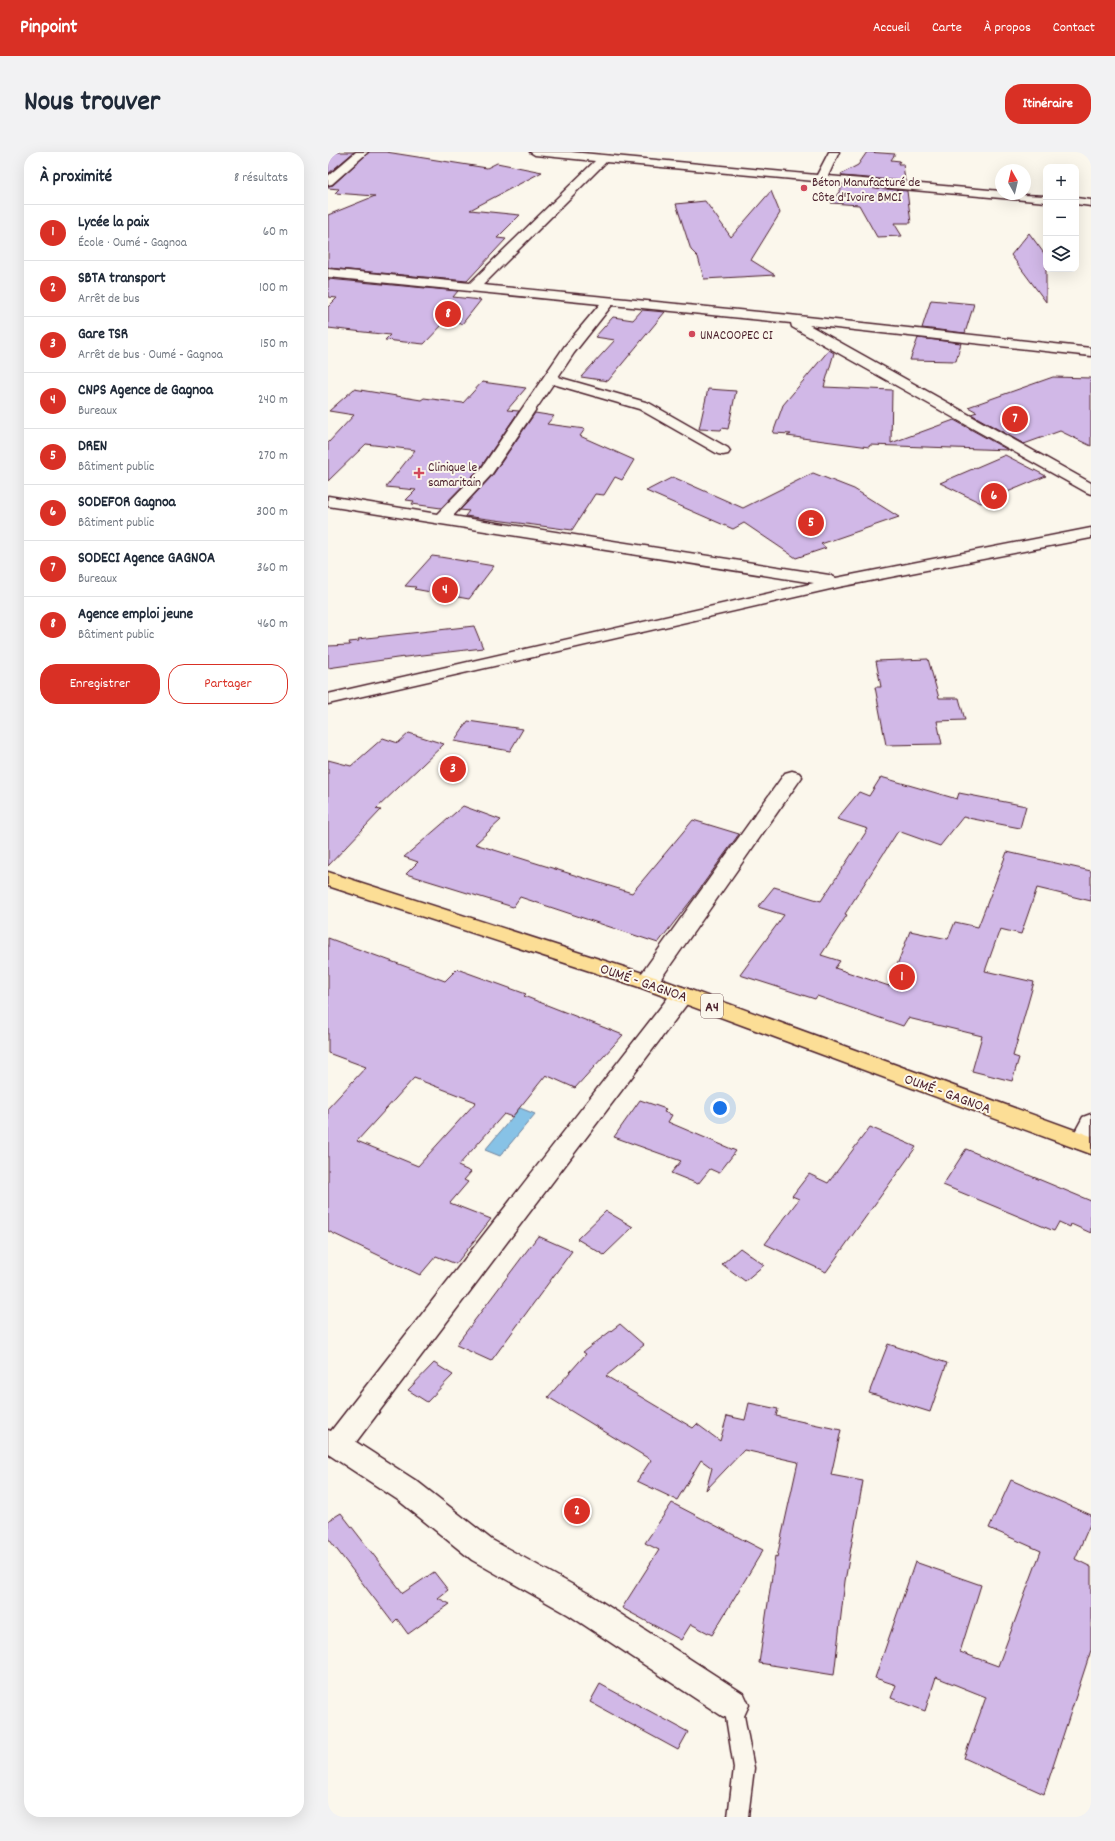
<!DOCTYPE html>
<html lang="fr">
<head>
<meta charset="utf-8">
<style>
  body { margin:0; font-family:Dekko,sans-serif; background:#f2f2f3; color:#1f2937 }
  .controls { position:absolute; right:12px; top:12px; display:grid; overflow:hidden; border-radius:8px; box-shadow:0 4px 16px #0002 }
  .controls button { width:36px; height:36px; display:grid; place-items:center; padding:0; border:0; border-bottom:1px solid #e0e1e3; background:#fff; color:#1f2937; font:20px sans-serif }
  .compass { position:absolute; left:667px; top:12px; width:36px; height:36px; border-radius:50%; background:#fff; box-shadow:0 4px 16px #0002; rotate:352deg }
  .you { position:absolute; left:392px; top:956px; width:14px; height:14px; margin:-10px; border:3px solid #fff; border-radius:50%; background:#1a73e8; box-shadow:0 0 0 6px #1a73e833 }
  .badge { display:grid; place-items:center; width:26px; height:26px; border-radius:50%; background:#d93025; color:#fff; font-size:13px; font-weight:700 }
  .pin { position:absolute; translate:-50% -50%; border:2px solid #fff; box-shadow:0 1px 4px #0006 }
  .list { margin:0; padding:0; list-style:none }
  h2 { display:flex; justify-content:space-between; align-items:center; height:52px; margin:0; padding:0 16px; font-size:17px }
  h2 small { font-size:13px; font-weight:400; color:#747a83 }
  .list li { display:grid; grid-template-columns:26px 1fr auto; gap:12px; align-items:center; box-sizing:border-box; height:56px; padding:0 16px; border-top:1px solid #e0e1e3 }
  .list b { display:block; font-size:15px; white-space:nowrap }
  .list p { margin:0; font-size:13px; white-space:nowrap; color:#747a83 }
  .list em { font-size:13px; font-style:normal; color:#747a83 }
  .actions { display:flex; gap:8px; padding:12px 16px }
  .actions a { flex:1; padding:9px 0; border:1px solid #d93025; border-radius:16px; text-align:center; font-size:14px; color:#d93025 }
  .actions .main { background:#d93025; color:#fff }
  .icon { flex:none; width:22px; height:22px; fill:none; stroke:currentColor; stroke-width:2; stroke-linecap:round; stroke-linejoin:round }
  .map { position:relative; flex:none; width:763px; height:1665px; overflow:hidden; border-radius:16px }
  header { display:flex; align-items:center; gap:24px; box-sizing:border-box; height:56px; padding:0 20px; background:#d93025; color:#fff }
  header strong { font-size:19px }
  nav { display:flex; gap:22px; margin-inline-start:auto; font-size:14px }
  .intro { display:flex; align-items:center; justify-content:space-between; box-sizing:border-box; height:96px; padding:0 24px }
  h1 { margin:0; font-size:28px }
  .button { padding:10px 18px; border-radius:16px; background:#d93025; color:#fff; font-size:14px; font-weight:700 }
  main { display:flex; gap:24px; padding:0 24px }
  aside { flex:1; background:#fff; border-radius:16px; box-shadow:0 4px 16px #0002 }
  .map>svg:first-child { display:block }
</style>
</head>
<body>
<header>
<strong>Pinpoint</strong>
<nav><a>Accueil</a><a>Carte</a><a>À propos</a><a>Contact</a></nav>
</header>
<div class="intro"><h1>Nous trouver</h1><a class="button">Itinéraire</a></div>
<main>
<aside>
<h2>À proximité<small>8 résultats</small></h2>
<ul class="list">
<li><span class="badge">1</span><div><b>Lycée la paix</b><p>École · Oumé - Gagnoa</p></div><em>60 m</em></li>
<li><span class="badge">2</span><div><b>SBTA transport</b><p>Arrêt de bus</p></div><em>100 m</em></li>
<li><span class="badge">3</span><div><b>Gare TSR</b><p>Arrêt de bus · Oumé - Gagnoa</p></div><em>150 m</em></li>
<li><span class="badge">4</span><div><b>CNPS Agence de Gagnoa</b><p>Bureaux</p></div><em>240 m</em></li>
<li><span class="badge">5</span><div><b>DREN</b><p>Bâtiment public</p></div><em>270 m</em></li>
<li><span class="badge">6</span><div><b>SODEFOR Gagnoa</b><p>Bâtiment public</p></div><em>300 m</em></li>
<li><span class="badge">7</span><div><b>SODECI Agence GAGNOA</b><p>Bureaux</p></div><em>360 m</em></li>
<li><span class="badge">8</span><div><b>Agence emploi jeune</b><p>Bâtiment public</p></div><em>460 m</em></li>
</ul>
<div class="actions"><a class="main">Enregistrer</a><a>Partager</a></div>
</aside>
<div class="map">
<svg width="763" height="1665" viewBox="0 0 763 1665">
  <rect width="100%" height="100%" fill="#fbf7ec"/>
  <filter id="ink" filterUnits="userSpaceOnUse"><feTurbulence type="fractalNoise" baseFrequency=".025" numOctaves="2"/><feDisplacementMap in="SourceGraphic" scale="8" xChannelSelector="R" yChannelSelector="G"/><feConvolveMatrix kernelMatrix="1 2 1 2 8 2 1 2 1" color-interpolation-filters="sRGB"/></filter>
  <g filter="url(#ink)">
    <!-- water -->
    <polygon fill="#87c2e6" stroke="#6f819b" points="192,956 207,962 172,1004 157,998"/>
    <!-- building -->
    <g fill="#d1b8e7" stroke="#4a1f2b" fill-rule="evenodd">
      <polygon points="0,0 26,0 0,22"/>
      <polygon points="41,0 58,0 159,16 169,11 214,20 142,58 192,63 169,86 178,87 139,129 0,116 0,63 47,44 7,41 11,37 0,36 0,34 5,33"/>
      <polygon points="539,0 567,2 563,8 572,9 570,12 575,12 577,29 514,24 513,22 530,13"/>
      <polygon points="516,33 579,39 583,71 566,71 574,84 549,85 531,53 503,51"/>
      <polygon points="443,39 452,61 423,108 447,123 376,127 370,105 363,98 348,52 377,49 403,85"/>
      <polygon points="701,81 718,104 718,150 683,103"/>
      <polygon points="0,127 130,139 125,145 153,148 134,172 117,170 96,192 57,188 62,183 0,176 0,155 9,146 0,145"/>
      <polygon points="603,148 646,152 637,181 594,176"/>
      <polygon points="314,158 337,160 280,229 253,225 287,188 267,185 285,165 305,168"/>
      <polygon points="590,186 633,191 628,209 582,208"/>
      <polygon points="501,198 506,201 496,235 564,238 563,291 626,268 680,298 542,293 541,295 459,284 463,282 445,281 455,253"/>
      <polygon points="725,225 763,226 763,294 732,279 696,292 643,262 649,260 640,255"/>
      <polygon points="154,230 198,236 179,258 191,259 152,316 113,356 84,352 86,349 78,348 88,338 58,335 87,298 38,292 0,329 0,291 26,263 1,259 26,237 93,248 96,246 135,251"/>
      <polygon points="380,237 408,239 400,277 394,276 393,278 371,277"/>
      <polygon points="207,261 226,264 219,272 257,277 252,284 306,308 294,328 287,325 276,343 267,342 244,378 137,364 141,359 132,358 164,324"/>
      <polygon points="677,303 718,324 653,351 612,331"/>
      <polygon points="485,321 526,337 571,365 493,392 498,396 468,406 416,371 405,377 318,339 345,325 415,356"/>
      <polygon points="104,404 112,405 166,414 141,447 86,437 88,435 77,434"/>
      <polygon points="146,474 155,496 69,506 0,516 0,494 22,493 21,490 31,489 30,487"/>
      <polygon points="600,507 611,546 631,546 637,568 609,569 614,592 558,593 547,535 553,535 548,509"/>
      <polygon points="140,569 195,577 182,599 126,589"/>
      <polygon points="81,581 116,592 48,657 53,658 0,714 0,608 23,614 55,586 70,591"/>
      <polygon points="553,625 629,647 631,641 698,654 692,676 635,665 612,694 570,679 517,762 519,763 493,803 512,809 507,816 561,834 582,779 620,787 627,770 650,775 679,700 763,719 763,749 709,736 693,782 672,777 657,819 706,830 685,904 691,906 684,929 644,919 654,884 580,866 575,874 489,844 487,847 412,823 456,763 430,755 446,735 493,749 540,677 509,667 531,640 541,644"/>
      <polygon points="135,654 173,668 147,692 304,741 365,668 411,682 365,746 330,791 192,745 185,755 78,722 90,710 76,705"/>
      <path d="M 0,786 L 117,829 L 129,817 L 198,842 L 196,844 L 295,883 L 247,936 L 218,923 L 184,965 L 176,962 L 130,1014 L 143,1020 L 136,1028 L 140,1030 L 122,1051 L 163,1067 L 128,1112 L 108,1104 L 92,1123 L 0,1079 L 0,956 L 38,915 L 0,901 ZM 86,926 L 148,950 L 90,1014 L 29,989 Z"/>
      <polygon points="312,948 338,957 336,960 344,963 340,970 408,999 391,1021 382,1017 370,1032 343,1021 353,1009 286,985"/>
      <polygon points="542,975 588,995 498,1120 437,1092 471,1047 464,1044 481,1022 500,1031"/>
      <polygon points="638,997 763,1049 763,1081 743,1072 742,1075 731,1070 726,1079 615,1033"/>
      <polygon points="278,1059 305,1075 276,1103 249,1087"/>
      <polygon points="210,1084 244,1099 163,1209 128,1193"/>
      <polygon points="412,1096 436,1113 417,1129 394,1112"/>
      <polygon points="292,1172 316,1193 278,1224 365,1276 369,1272 392,1289 399,1264 417,1268 421,1251 450,1257 448,1264 513,1278 503,1323 535,1329 517,1429 506,1523 431,1511 447,1404 449,1405 470,1310 416,1298 378,1338 384,1316 373,1308 349,1348 309,1329 323,1308 220,1245 258,1202 255,1200"/>
      <polygon points="560,1192 619,1211 602,1260 541,1241"/>
      <polygon points="106,1211 125,1223 99,1250 80,1238"/>
      <polygon points="683,1328 763,1363 763,1370 747,1407 763,1415 763,1498 716,1642 636,1606 658,1545 608,1525 597,1559 563,1546 568,1533 547,1526 587,1410 653,1433 632,1500 670,1514 713,1399 661,1376"/>
      <polygon points="344,1351 435,1398 384,1483 363,1472 353,1488 294,1456 331,1398 317,1391"/>
      <polygon points="13,1361 75,1441 106,1420 120,1438 110,1446 122,1452 80,1482 69,1467 65,1471 0,1386 0,1369"/>
      <polygon points="272,1532 360,1580 350,1598 262,1550"/>
    </g>
    <g fill="none" stroke-linecap="round" stroke-linejoin="round">
      <defs>
        <polygon id="lane" points="405,1544 412,1547 414,1553 426,1616 420,1665 400,1665 406,1616 396,1553 398,1547"/>
        <g id="street">
          <polygon points="28,0 40,0 4,32 0,33 0,24"/>
          <polygon points="202,0 243,0 489,23 501,0 511,0 500,24 673,39 673,42 718,44 718,50 278,10 155,133 461,163 763,196 763,204 481,173 763,331 763,342 758,340 464,175 463,171 284,153 246,201 230,225 321,251 400,296 402,299 400,302 395,303 390,302 311,257 225,232 163,323 125,364 501,423 508,426 763,376 763,386 511,435 0,552 0,542 486,431 0,354 0,344 109,362 153,317 236,195 272,152 0,125 0,117 142,131 267,9 207,3"/>
          <polygon points="748,46 763,48 763,54 748,52"/>
          <polygon points="464,619 471,621 474,625 327,835 319,837 311,835 308,830 311,825 457,621"/>
          <polygon points="354,835 362,838 365,843 362,848 28,1290 90,1330 164,1388 263,1443 416,1542 421,1553 416,1564 405,1568 394,1564 241,1463 144,1408 70,1348 0,1302 0,1278 3,1279 346,838"/>
          <polygon points="763,962 763,994 754,998 745,995 742,989 755,965"/>
        </g>
        <polygon id="primary" points="0,720 327,825 763,984 763,1002 311,835 0,734"/>
      </defs>
      <!-- lane casing -->
      <use href="#lane" stroke="#4a1f2b" stroke-width="3"/>
      <!-- street casing -->
      <use href="#street" stroke="#4a1f2b" stroke-width="3"/>
      <!-- primary casing -->
      <use href="#primary" stroke="#4a1f2b" stroke-width="3"/>
      <!-- lane -->
      <use href="#lane" fill="#fbf7ec" fill-rule="evenodd"/>
      <!-- street -->
      <use href="#street" fill="#fbf7ec" fill-rule="evenodd"/>
      <!-- primary -->
      <use href="#primary" fill="#fcde96" fill-rule="evenodd"/>
    </g>
  </g>
  <!-- markers -->
  <g fill="#d1495b" stroke="#fbf7ec" stroke-width="1.5">
    <circle cx="476" cy="36" r="4"/>
    <circle cx="364" cy="182" r="4"/>
    <path d="M89 315h4v4h4v4h-4v4h-4v-4h-4v-4h4z"/>
  </g>
  <g text-anchor="middle" stroke-width="4" stroke-linejoin="round" paint-order="stroke">
    <!-- far-poi labels -->
    <g font-size="13" fill="#4a1f2b" stroke="#fbf7ec" text-anchor="start">
      <text x="484" y="34">Béton Manufacturé de<tspan x="484" dy="15">Côte d'Ivoire BMCI</tspan></text>
      <text x="372" y="187">UNACOOPEC CI</text>
      <text x="100" y="319">Clinique le<tspan x="100" dy="15">samaritain</tspan></text>
    </g>
    <!-- shield labels -->
    <rect fill="#fbf7ec" stroke="#7f6065" stroke-width="1" x="373" y="842" width="22" height="24" rx="3"/>
    <g font-size="14" font-weight="bold" fill="#4a1f2b">
      <text x="384" y="859">A4</text>
    </g>
    <!-- street labels -->
    <g font-size="15" fill="#4a1f2b" stroke="#fbf7ec">
      <text transform="translate(316 830) rotate(19)" y="5">OUMÉ - GAGNOA</text>
      <text transform="translate(620 941) rotate(20)" y="5">OUMÉ - GAGNOA</text>
    </g>
  </g>
</svg>
<div class="controls">
<button>+</button>
<button>−</button>
<button><svg class="icon" aria-label="layers" viewBox="0 0 24 24"><path d="M12 4l9 5-9 5-9-5zM3 14l9 5 9-5"/></svg></button>
</div>
<svg class="compass" viewBox="-18 -18 36 36"><path d="M0-13l5 13h-10z" fill="#e53935"/><path d="M0 13l5-13h-10z" fill="#747a83"/></svg>
<div class="you"></div>
<div class="pin badge" style="left:574px;top:825px">1</div>
<div class="pin badge" style="left:249px;top:1359px">2</div>
<div class="pin badge" style="left:125px;top:617px">3</div>
<div class="pin badge" style="left:117px;top:438px">4</div>
<div class="pin badge" style="left:483px;top:371px">5</div>
<div class="pin badge" style="left:666px;top:344px">6</div>
<div class="pin badge" style="left:687px;top:267px">7</div>
<div class="pin badge" style="left:120px;top:162px">8</div>
</div>
</main>
</body>
</html>
